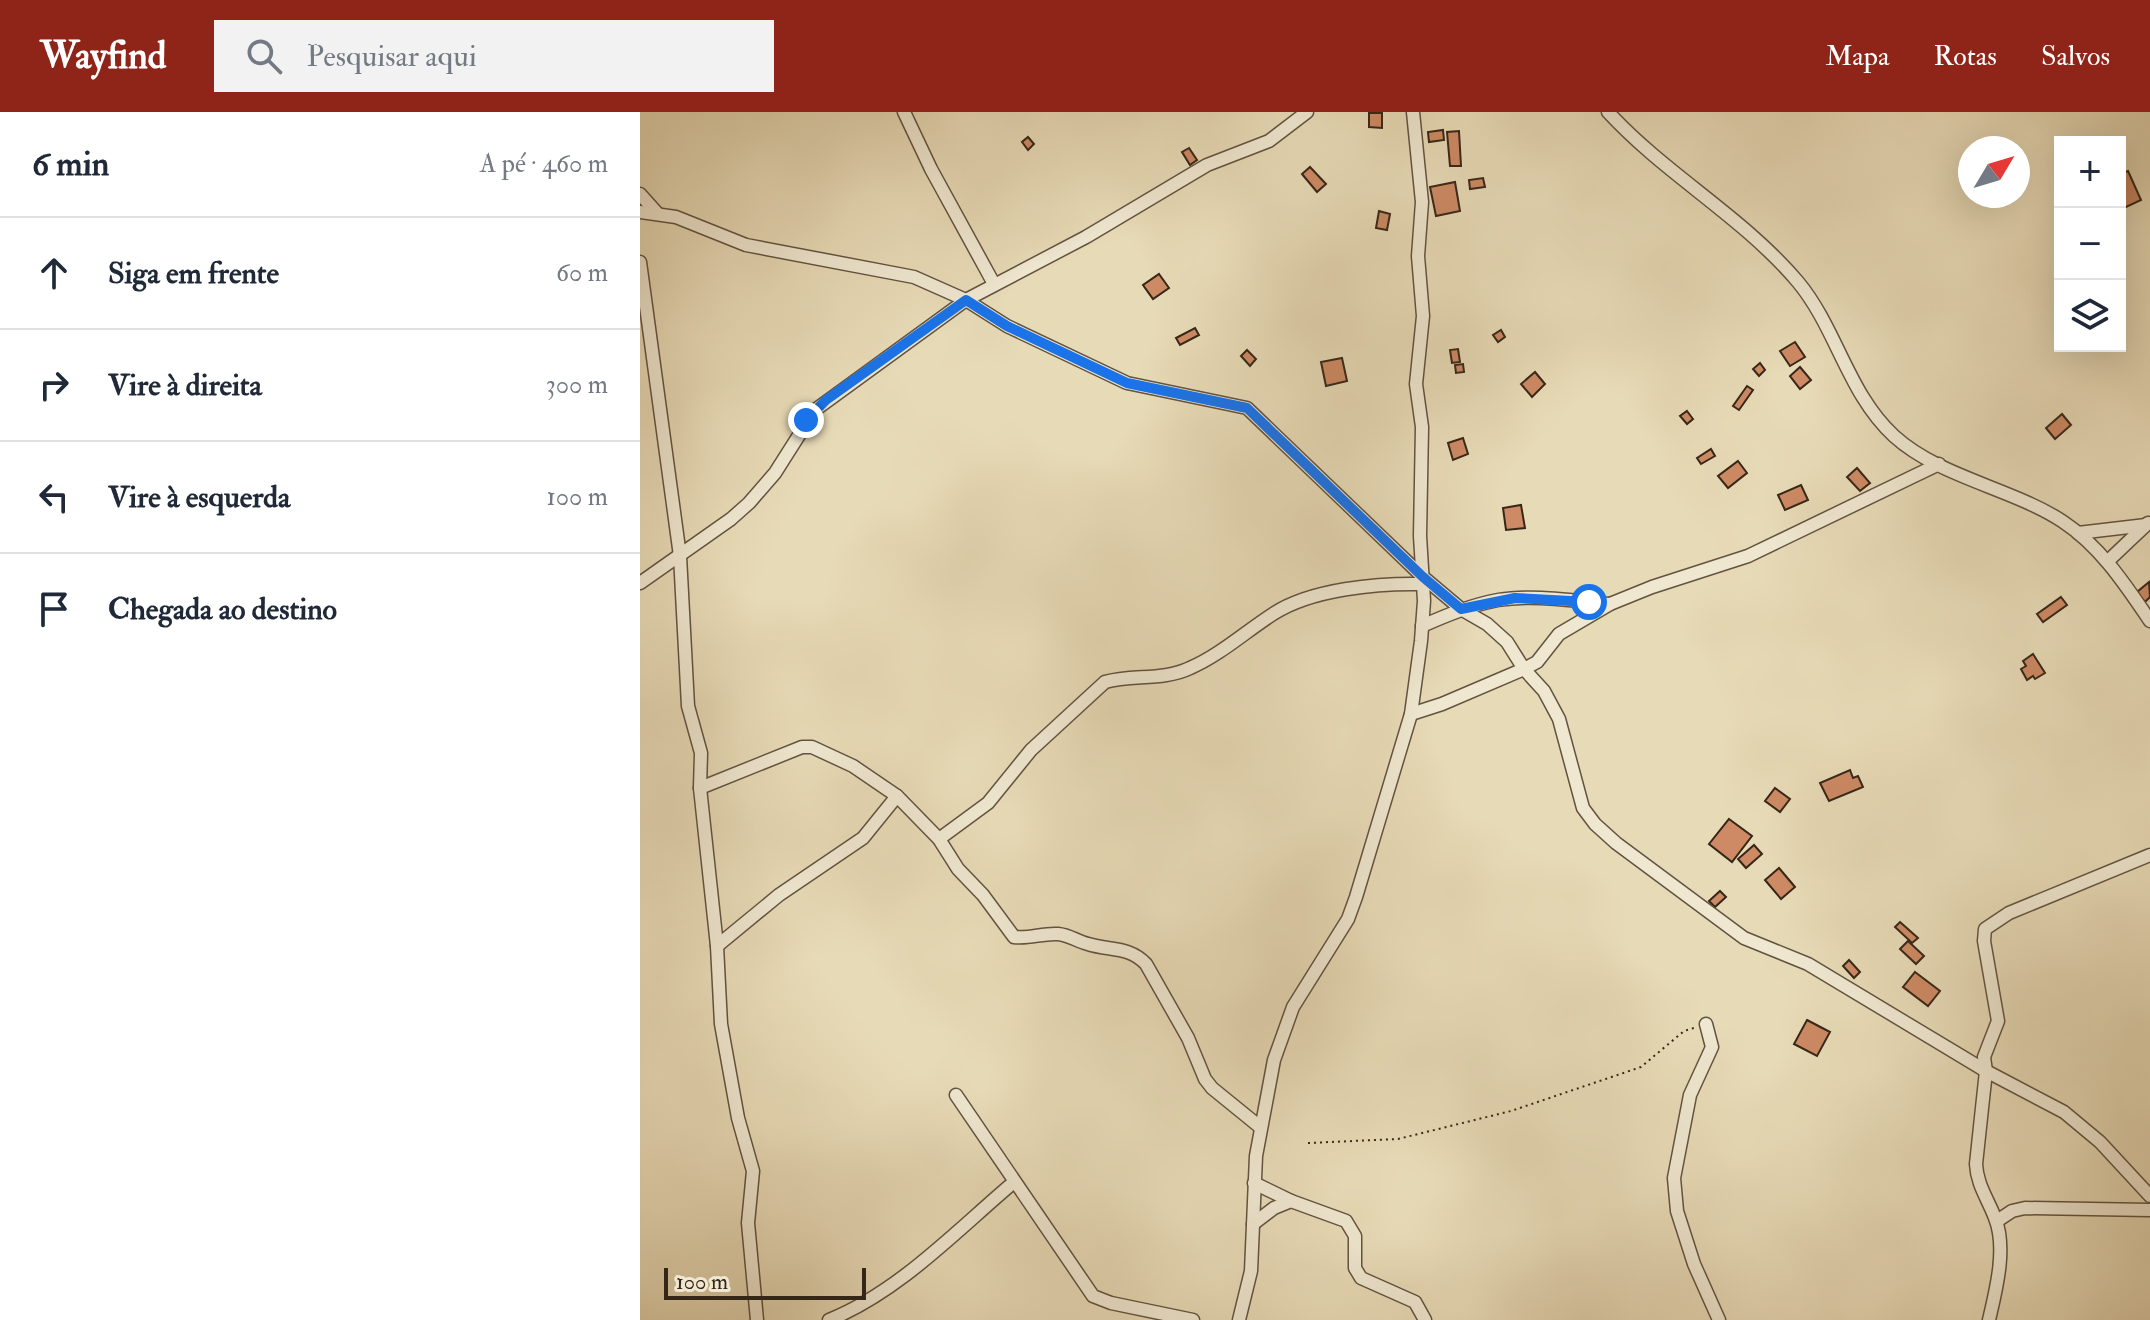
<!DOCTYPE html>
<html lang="pt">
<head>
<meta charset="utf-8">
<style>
  body { margin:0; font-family:"IM FELL Double Pica",serif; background:#f2f2f3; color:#1f2937 }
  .controls { position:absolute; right:24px; top:24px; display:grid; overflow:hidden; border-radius:0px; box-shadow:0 8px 32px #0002 }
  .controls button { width:72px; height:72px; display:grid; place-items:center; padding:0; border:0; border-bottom:2px solid #e0e1e3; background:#fff; color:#1f2937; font:40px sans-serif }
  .compass { position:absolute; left:1318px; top:24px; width:72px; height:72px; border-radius:50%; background:#fff; box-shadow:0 8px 32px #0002; rotate:52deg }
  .scale { position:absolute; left:24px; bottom:20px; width:202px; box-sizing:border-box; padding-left:8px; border:4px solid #362618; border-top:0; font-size:22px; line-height:28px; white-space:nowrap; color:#362618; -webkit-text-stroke:6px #efe7d0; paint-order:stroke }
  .stop { position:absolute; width:24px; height:24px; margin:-18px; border:6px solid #1a73e8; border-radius:50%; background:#fff }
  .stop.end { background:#1a73e8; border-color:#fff; box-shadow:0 2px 8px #0008 }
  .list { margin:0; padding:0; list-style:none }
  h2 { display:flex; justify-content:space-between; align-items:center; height:104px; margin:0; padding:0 32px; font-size:34px }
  h2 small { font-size:26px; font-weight:400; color:#747a83 }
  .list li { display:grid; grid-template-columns:52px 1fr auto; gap:24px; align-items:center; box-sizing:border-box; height:112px; padding:0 32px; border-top:2px solid #e0e1e3 }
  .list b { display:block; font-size:30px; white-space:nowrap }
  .list em { font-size:26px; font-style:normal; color:#747a83 }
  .icon { flex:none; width:44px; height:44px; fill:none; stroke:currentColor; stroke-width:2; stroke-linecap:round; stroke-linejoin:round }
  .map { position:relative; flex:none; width:1510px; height:1208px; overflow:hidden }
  header { display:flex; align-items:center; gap:48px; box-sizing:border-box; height:112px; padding:0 40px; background:#8f2418; color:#fff }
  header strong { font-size:38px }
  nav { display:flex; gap:44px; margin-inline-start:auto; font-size:28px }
  .search { width:560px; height:72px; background:#f2f2f3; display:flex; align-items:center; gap:20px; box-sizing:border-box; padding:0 28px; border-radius:0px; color:#747a83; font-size:30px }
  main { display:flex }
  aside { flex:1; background:#fff }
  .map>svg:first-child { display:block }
</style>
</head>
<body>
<header>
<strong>Wayfind</strong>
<div class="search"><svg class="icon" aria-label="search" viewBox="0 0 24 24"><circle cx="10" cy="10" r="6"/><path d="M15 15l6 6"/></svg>Pesquisar aqui</div>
<nav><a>Mapa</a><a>Rotas</a><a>Salvos</a></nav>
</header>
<main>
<aside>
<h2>6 min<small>A pé · 460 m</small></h2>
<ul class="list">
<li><svg class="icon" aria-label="ahead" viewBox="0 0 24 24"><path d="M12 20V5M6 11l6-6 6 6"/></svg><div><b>Siga em frente</b></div><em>60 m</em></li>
<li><svg class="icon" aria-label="right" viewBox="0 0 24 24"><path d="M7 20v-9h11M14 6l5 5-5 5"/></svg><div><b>Vire à direita</b></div><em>300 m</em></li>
<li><svg class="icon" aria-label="left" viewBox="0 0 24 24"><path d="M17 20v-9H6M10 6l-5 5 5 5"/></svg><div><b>Vire à esquerda</b></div><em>100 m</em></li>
<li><svg class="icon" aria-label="arrive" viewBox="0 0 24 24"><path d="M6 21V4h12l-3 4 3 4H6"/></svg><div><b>Chegada ao destino</b></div></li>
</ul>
</aside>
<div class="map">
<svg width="1510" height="1208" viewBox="0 0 1510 1208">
  <rect width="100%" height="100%" fill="#e7dab6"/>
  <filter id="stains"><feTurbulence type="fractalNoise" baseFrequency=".0025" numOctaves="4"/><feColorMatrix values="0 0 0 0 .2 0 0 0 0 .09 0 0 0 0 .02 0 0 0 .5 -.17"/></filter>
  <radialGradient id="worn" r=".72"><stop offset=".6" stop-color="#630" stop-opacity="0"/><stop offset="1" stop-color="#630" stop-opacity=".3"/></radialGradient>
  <!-- building -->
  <g fill="#cd8a64" stroke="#362618" stroke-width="2">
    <polygon points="729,1 742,1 742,16 729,15"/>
    <polygon points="803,18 804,28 789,30 788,20"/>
    <polygon points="819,19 821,54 810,54 807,20"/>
    <polygon points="388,25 394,32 388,38 382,30"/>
    <polygon points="549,36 557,48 550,53 542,40"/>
    <polygon points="670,55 686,72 677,80 662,62"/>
    <polygon points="1488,59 1501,88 1484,96 1480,87 1480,62"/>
    <polygon points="843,66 845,75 830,77 829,68"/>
    <polygon points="815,70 820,99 796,104 790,75"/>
    <polygon points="739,99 750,102 747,118 736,116"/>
    <polygon points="519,162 529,176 513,187 503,173"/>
    <polygon points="555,216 559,223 540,233 536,226"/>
    <polygon points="861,218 865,225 858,230 853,223"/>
    <polygon points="1155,230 1165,245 1150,254 1140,239"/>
    <polygon points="818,237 820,250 812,251 810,238"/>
    <polygon points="607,238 616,247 610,254 601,244"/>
    <polygon points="702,246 707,269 686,274 681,250"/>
    <polygon points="1120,251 1125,258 1119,264 1113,257"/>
    <polygon points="823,252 824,260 816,261 815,253"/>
    <polygon points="1160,255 1171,268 1160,277 1150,264"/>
    <polygon points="895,260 905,272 892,285 881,272"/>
    <polygon points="1107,274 1113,278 1099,298 1093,294"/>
    <polygon points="1047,299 1053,307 1047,312 1040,304"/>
    <polygon points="1422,302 1431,313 1415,327 1406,316"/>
    <polygon points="823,326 828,342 813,348 808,331"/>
    <polygon points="1071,337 1075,344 1061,352 1057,346"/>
    <polygon points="1098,349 1107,361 1088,376 1078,364"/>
    <polygon points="1217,356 1230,371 1220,379 1207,365"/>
    <polygon points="1161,373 1168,388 1145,398 1138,383"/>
    <polygon points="881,393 885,416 866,418 863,396"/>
    <polygon points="1509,470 1510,485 1505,490 1497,480"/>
    <polygon points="1421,485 1427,493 1403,510 1397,502"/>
    <polygon points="1393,542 1405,561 1395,567 1393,564 1387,568 1381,557 1386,554 1383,549"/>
    <polygon points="1210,658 1213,666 1218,664 1223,675 1189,689 1180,671"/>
    <polygon points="1135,676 1150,687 1140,700 1125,689"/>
    <polygon points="1089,707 1112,724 1092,750 1069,732"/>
    <polygon points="1114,733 1122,742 1106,756 1098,747"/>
    <polygon points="1139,756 1155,775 1141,787 1125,768"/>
    <polygon points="1080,779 1086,785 1075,795 1069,789"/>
    <polygon points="1260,810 1278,826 1272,831 1255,815"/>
    <polygon points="1268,829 1284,844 1276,852 1260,837"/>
    <polygon points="1209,848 1220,860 1214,866 1203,854"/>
    <polygon points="1275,860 1300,879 1288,894 1263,875"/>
    <polygon points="1167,908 1190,920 1177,944 1154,932"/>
  </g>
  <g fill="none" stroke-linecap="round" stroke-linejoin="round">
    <defs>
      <g id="street">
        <polyline points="264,0 291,57 354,172"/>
        <path d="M 968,0 C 1026,63 1102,104 1158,170 C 1197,217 1208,282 1254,324 C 1299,365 1371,376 1422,409 C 1460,434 1485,472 1510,509"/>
        <polyline points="0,82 17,101"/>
        <polyline points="0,100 36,105 106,133 274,165 326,188 367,214 487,271 607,296 783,465 821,497 847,512 867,530 884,557 904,579 919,607 943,696 955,712 976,731 1104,826 1168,852 1346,959 1424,1000 1460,1030 1510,1084"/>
        <polyline points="0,150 40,444 48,594 61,641 60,676 77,834 81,912 98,1006 113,1059 108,1111 117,1208"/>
        <polyline points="1438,421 1506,413"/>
        <polyline points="1468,449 1508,411"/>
        <polyline points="0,471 91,407 109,391 135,361 175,298 326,188 446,125 567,53 629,29 667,0"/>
        <path d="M 782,514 C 807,503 831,493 858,488 C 894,482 934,489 970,492"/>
        <polyline points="771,602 802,592 884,557 897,550 919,522 970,492 1012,475 1108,444 1299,352"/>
        <path d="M 60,676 L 162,635 L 172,635 L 213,654 L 257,684 L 299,727 L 318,757 L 343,783 L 374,825 C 390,827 402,821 418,822 C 429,823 437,829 448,832 C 470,839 489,834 506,852 L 548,926 L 565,967 L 572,976 L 620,1015"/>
        <path d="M 299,727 L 348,691 L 391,638 L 465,570 C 492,562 523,569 550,556 C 580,543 605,520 633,502 C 671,477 738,471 783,472"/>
        <polyline points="77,834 139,783 223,726 257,684"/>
        <polyline points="1066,912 1072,935 1050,983 1034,1066 1037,1099 1054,1152 1079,1208"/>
        <polyline points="316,983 453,1184 471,1191 553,1208"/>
        <polyline points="614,1071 651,1089 706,1109 715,1124 715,1156 721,1166 775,1190 785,1208"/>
        <polyline points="1357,1109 1372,1099 1385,1096 1510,1098"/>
        <polyline points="613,1112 634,1096 651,1089"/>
        <path d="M 189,1208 C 259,1180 317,1118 374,1070"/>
        <polyline points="599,1208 611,1159 616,1044 634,948 653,895 708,807 716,785 771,602 781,529 784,489 780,424 782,315 776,272 783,204 778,144 782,90 773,0"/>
        <path d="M 1349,1208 C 1356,1178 1367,1136 1355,1106 C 1348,1087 1337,1073 1336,1052 L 1346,959 L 1344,945 L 1358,909 L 1344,829 L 1345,817 L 1369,801 L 1510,743"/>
      </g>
    </defs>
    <!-- street casing -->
    <use href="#street" stroke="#625340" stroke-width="15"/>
    <!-- path -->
    <polyline stroke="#362618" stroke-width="2" stroke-dasharray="2 4" stroke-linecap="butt" points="668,1031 758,1027 871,999 1001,955 1044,919 1054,916"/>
    <!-- street -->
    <use href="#street" stroke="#efe7d0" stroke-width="12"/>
  </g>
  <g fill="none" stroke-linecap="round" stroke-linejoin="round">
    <!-- route -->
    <polyline stroke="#1a73e8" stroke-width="10" points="166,308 186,288 326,188 367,214 487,271 607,296 783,465 821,497 875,486 949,490"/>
  </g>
  <rect width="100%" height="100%" filter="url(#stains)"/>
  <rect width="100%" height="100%" fill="url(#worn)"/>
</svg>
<div class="controls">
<button>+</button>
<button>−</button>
<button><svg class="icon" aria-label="layers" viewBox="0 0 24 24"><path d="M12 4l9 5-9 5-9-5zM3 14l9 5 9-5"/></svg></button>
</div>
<svg class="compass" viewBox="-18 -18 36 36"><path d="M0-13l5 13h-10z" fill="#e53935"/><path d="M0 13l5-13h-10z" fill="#747a83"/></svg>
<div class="scale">100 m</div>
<div class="stop" style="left:949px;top:490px"></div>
<div class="stop end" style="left:166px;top:308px"></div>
</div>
</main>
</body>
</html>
